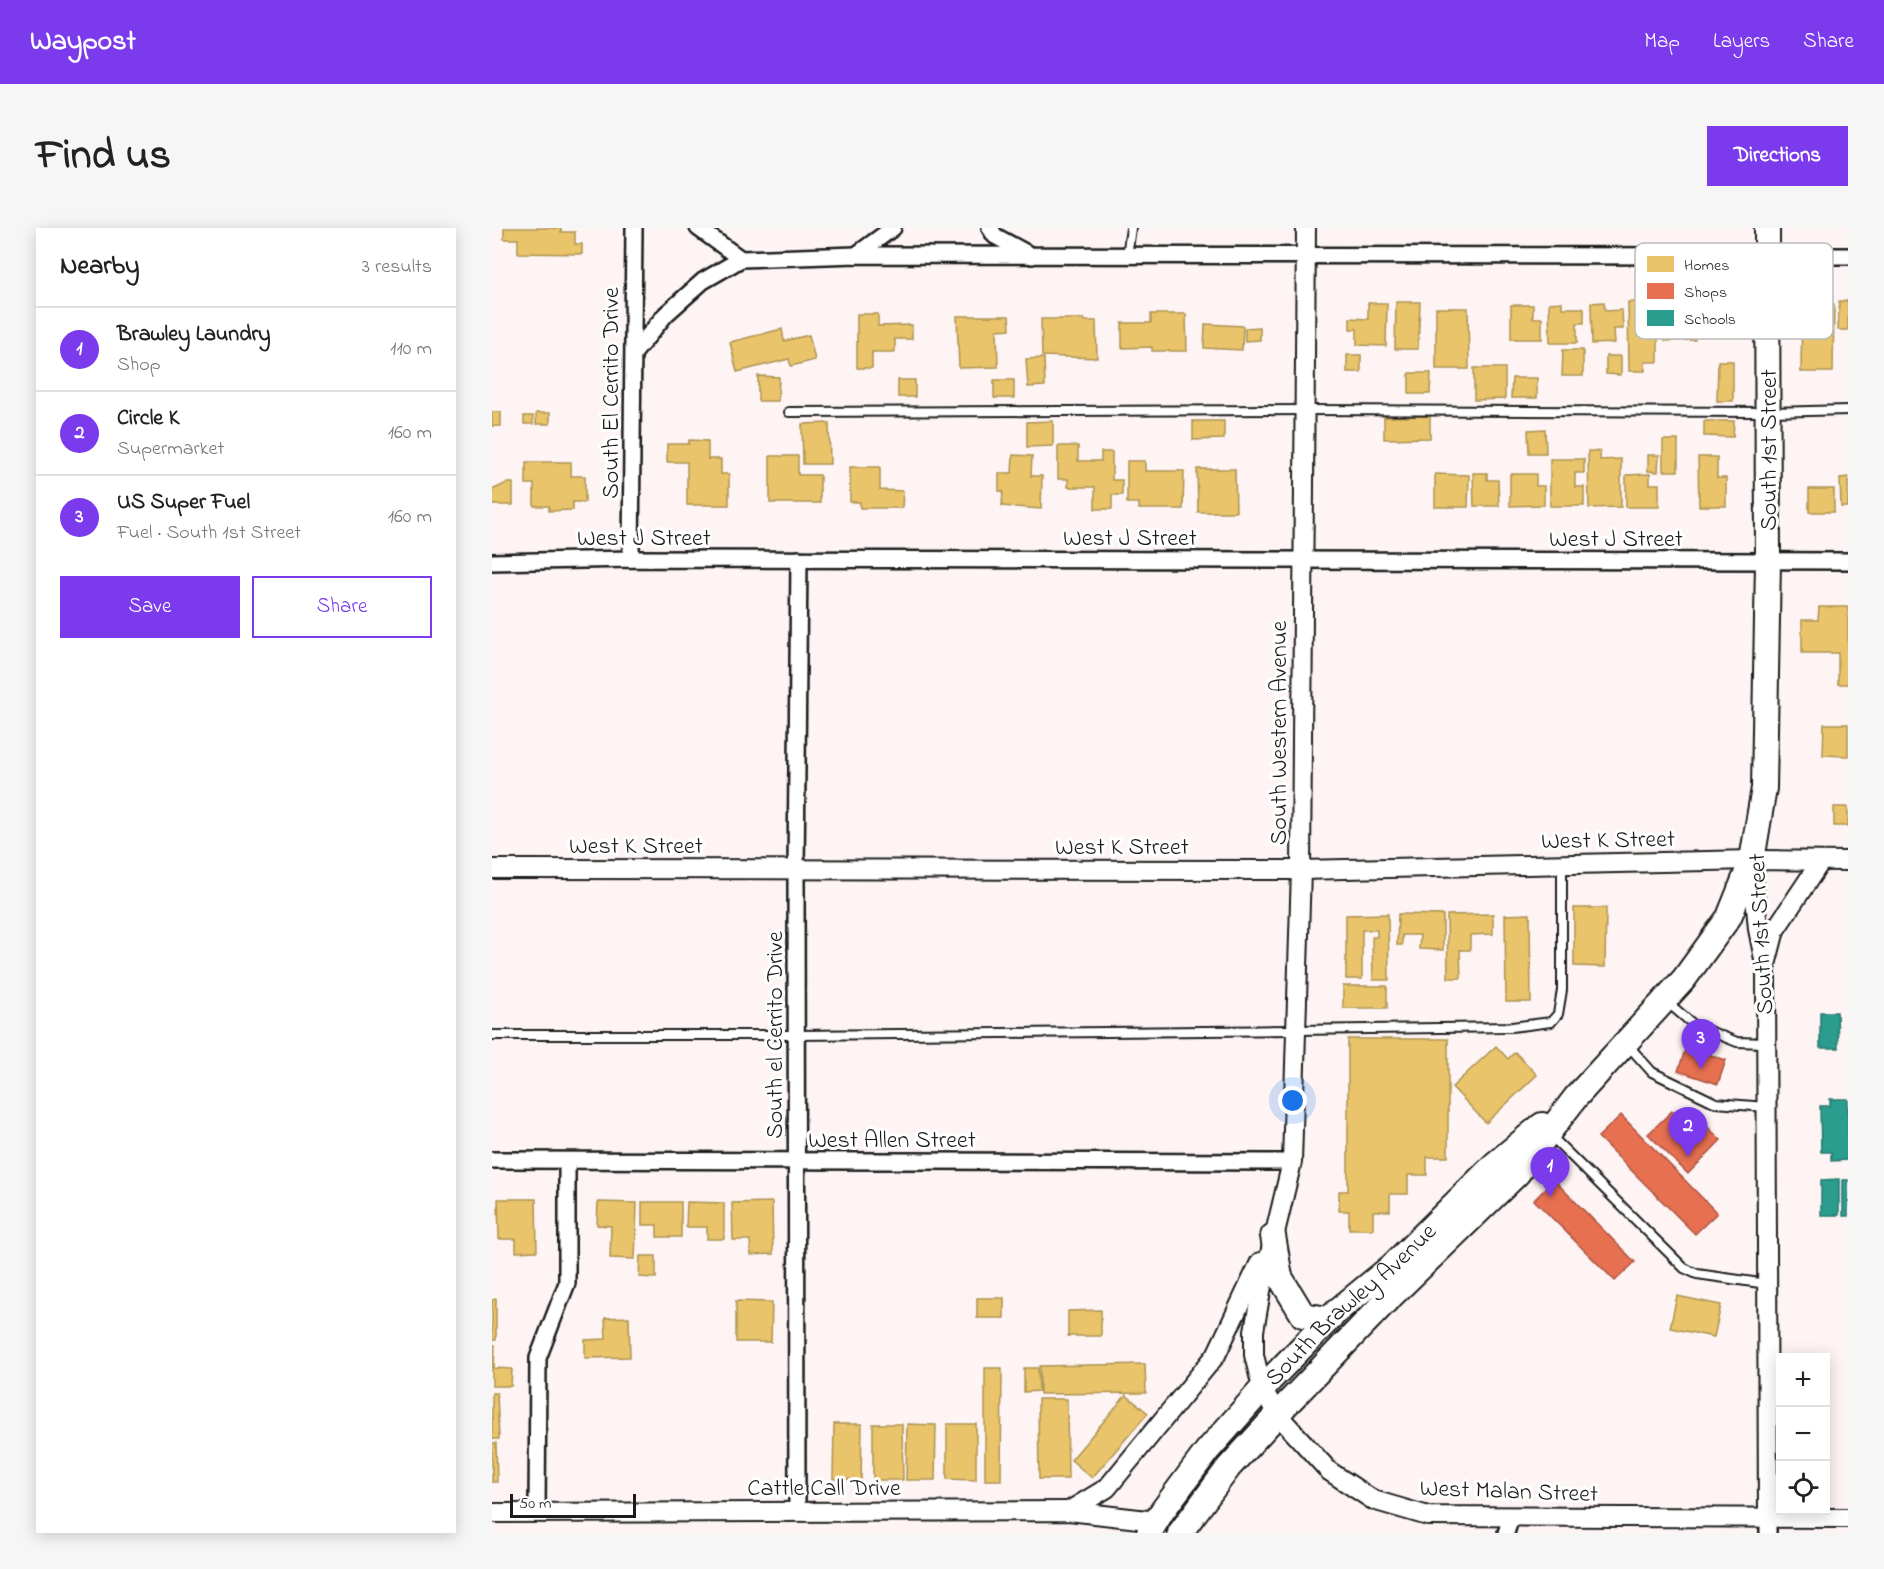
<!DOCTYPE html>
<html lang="en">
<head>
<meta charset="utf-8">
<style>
  body { margin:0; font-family:"Indie Flower",sans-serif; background:#f6f6f6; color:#222 }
  .controls { position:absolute; right:18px; bottom:18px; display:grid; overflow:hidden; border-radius:0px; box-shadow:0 3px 15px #0003 }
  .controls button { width:54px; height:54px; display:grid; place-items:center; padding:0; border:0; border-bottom:2px solid #e0e0e0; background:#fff; color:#222; font:30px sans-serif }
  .scale { position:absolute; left:18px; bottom:15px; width:126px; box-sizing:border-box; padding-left:6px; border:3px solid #1c1c1c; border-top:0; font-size:16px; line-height:21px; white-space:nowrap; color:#1c1c1c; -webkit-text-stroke:4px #fff; paint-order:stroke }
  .you { position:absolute; left:801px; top:873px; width:21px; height:21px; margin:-15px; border:4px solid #fff; border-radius:50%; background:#1a73e8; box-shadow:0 0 0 9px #1a73e833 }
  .badge { display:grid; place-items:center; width:39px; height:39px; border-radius:50%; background:#7c3aed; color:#fff; font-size:20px; font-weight:700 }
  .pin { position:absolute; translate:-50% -50px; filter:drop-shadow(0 2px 3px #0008) }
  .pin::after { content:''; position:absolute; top:32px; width:21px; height:18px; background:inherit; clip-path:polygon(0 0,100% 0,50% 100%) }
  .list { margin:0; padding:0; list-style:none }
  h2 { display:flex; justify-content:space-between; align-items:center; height:78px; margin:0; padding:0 24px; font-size:26px }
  h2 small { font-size:20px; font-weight:400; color:#767676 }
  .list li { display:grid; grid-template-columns:39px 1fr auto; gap:18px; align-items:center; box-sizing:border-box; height:84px; padding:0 24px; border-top:2px solid #e0e0e0 }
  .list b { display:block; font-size:22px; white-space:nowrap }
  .list p { margin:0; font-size:20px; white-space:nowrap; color:#767676 }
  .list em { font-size:20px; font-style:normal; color:#767676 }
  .actions { display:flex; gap:12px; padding:18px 24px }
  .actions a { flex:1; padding:14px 0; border:2px solid #7c3aed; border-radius:0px; text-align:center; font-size:21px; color:#7c3aed }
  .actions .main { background:#7c3aed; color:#fff }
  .icon { flex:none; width:33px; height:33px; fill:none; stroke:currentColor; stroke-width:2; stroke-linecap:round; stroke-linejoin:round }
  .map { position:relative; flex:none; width:1356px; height:1305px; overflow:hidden; border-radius:0px }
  header { display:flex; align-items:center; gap:36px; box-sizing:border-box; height:84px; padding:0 30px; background:#7c3aed; color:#fff }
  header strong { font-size:28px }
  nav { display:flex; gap:33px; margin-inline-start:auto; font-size:21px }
  .intro { display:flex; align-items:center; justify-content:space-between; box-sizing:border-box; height:144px; padding:0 36px }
  h1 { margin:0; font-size:42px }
  .button { padding:15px 27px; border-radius:0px; background:#7c3aed; color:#fff; font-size:21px; font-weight:700 }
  main { display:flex; gap:36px; padding:0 36px }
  aside { flex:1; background:#fff; border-radius:0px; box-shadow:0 3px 15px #0003 }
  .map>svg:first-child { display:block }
</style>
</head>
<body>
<header>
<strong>Waypost</strong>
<nav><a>Map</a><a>Layers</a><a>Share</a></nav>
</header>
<div class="intro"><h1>Find us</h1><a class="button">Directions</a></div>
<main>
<aside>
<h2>Nearby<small>3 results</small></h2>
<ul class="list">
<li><span class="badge">1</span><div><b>Brawley Laundry</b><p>Shop</p></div><em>110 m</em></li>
<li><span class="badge">2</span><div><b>Circle K</b><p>Supermarket</p></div><em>160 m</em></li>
<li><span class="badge">3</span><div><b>US Super Fuel</b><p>Fuel · South 1st Street</p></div><em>160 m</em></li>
</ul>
<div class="actions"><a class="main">Save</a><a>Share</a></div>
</aside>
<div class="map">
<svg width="1356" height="1305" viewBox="0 0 1356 1305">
  <rect width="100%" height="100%" fill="#fef4f4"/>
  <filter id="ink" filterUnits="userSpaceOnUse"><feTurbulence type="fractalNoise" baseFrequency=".0167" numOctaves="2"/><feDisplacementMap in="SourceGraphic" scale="12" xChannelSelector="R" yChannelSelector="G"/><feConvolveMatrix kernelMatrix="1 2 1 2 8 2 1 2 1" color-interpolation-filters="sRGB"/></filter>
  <g filter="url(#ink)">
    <!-- homes -->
    <g fill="#e9c46a" stroke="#ac9253" stroke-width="1.5">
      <polygon points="12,0 69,0 69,4 83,4 83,16 90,16 90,26 26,25 26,11 12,11"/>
      <polygon points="1347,73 1356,73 1356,102 1346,102"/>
      <polygon points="904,74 928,74 926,121 903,121"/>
      <polygon points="1070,74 1070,80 1092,80 1092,95 1085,95 1085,115 1058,115 1057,75"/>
      <polygon points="1112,74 1113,83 1130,82 1131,101 1122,101 1123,115 1100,116 1099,75"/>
      <polygon points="1136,74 1166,74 1166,95 1155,95 1155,110 1166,110 1166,134 1153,134 1153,143 1137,143"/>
      <polygon points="1194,74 1194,90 1203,90 1203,112 1173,113 1171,75"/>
      <polygon points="876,75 895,75 894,118 865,117 865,101 858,101 858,90 876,91"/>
      <polygon points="1310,75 1342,76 1341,144 1309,144"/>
      <polygon points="1019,77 1041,77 1041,90 1050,90 1050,111 1019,111"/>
      <polygon points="944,80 976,80 977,141 944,141"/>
      <polygon points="365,86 386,86 386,98 420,97 420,111 403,111 403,124 380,124 380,140 365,140"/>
      <polygon points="659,86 694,86 695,123 660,123 660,119 630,120 630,95 659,95"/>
      <polygon points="465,88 517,88 518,101 505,102 506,139 467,140"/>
      <polygon points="549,91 592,91 592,93 604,93 605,130 550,128"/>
      <polygon points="713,96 751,98 750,122 712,120"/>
      <polygon points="768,99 768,112 753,113 753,100"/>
      <polygon points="290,101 292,113 317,107 323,132 299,138 297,131 245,144 238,114"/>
      <polygon points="1071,122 1091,122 1091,148 1070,148"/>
      <rect x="855" y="127" width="14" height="17"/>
      <polygon points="1114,128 1129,128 1129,147 1114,146"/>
      <polygon points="552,130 553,158 536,159 534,131"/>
      <polygon points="1226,133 1241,133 1241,173 1225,173"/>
      <polygon points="982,140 1013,140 1013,171 982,172"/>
      <polygon points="917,145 939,145 938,166 917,166"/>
      <polygon points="266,148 287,149 286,173 266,173"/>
      <polygon points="1020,150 1045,150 1045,170 1019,170"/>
      <rect x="406" y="152" width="17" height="17"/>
      <rect x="502" y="152" width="20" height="18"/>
      <rect x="0" y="184" width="9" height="14"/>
      <rect x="44" y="185" width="14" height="11"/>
      <rect x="32" y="188" width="9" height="8"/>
      <polygon points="938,188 938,210 892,211 892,189"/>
      <polygon points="561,193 561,218 535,219 535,194"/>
      <polygon points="701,193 732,193 732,211 701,212"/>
      <polygon points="1212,193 1242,193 1241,209 1212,208"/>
      <polygon points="337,195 338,236 311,236 310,196"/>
      <polygon points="1053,201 1054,225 1037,225 1036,202"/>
      <polygon points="197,212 216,213 216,231 229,231 229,246 237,246 237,277 195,277 195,234 175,234 175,216 197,216"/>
      <rect x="1171" y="212" width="15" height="31"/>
      <polygon points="566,218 586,218 586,233 609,233 609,224 620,224 620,252 630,252 630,267 620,267 620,281 603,281 603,259 576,259 576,251 566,251"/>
      <polygon points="1096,223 1108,223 1108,232 1129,231 1129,279 1097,280"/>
      <polygon points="521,227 540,228 539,248 550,248 549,281 510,278 511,263 507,263 507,245 520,245"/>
      <polygon points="1156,227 1167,227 1166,244 1156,243"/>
      <polygon points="278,228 306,228 306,247 328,247 328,275 278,275"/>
      <polygon points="1206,229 1225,229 1225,250 1234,250 1234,278 1207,278"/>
      <polygon points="1058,231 1092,231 1092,245 1083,245 1083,259 1092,259 1092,278 1058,278"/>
      <polygon points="635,233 653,233 653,243 692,243 691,281 647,281 647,275 635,275"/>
      <polygon points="34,234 79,234 79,248 93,248 93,274 81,274 81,282 57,283 57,278 42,278 42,256 34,256"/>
      <polygon points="358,239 388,239 388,262 411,263 410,280 368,280 368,274 358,274"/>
      <polygon points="705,241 743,241 744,284 706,284"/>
      <polygon points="981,245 995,245 995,252 1006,252 1007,278 982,278"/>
      <polygon points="943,246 977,247 976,279 943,279"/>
      <polygon points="1018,246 1044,246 1044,258 1052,258 1052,277 1018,278"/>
      <polygon points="1158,246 1158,256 1167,256 1167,279 1134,279 1134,247"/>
      <polygon points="1356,249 1356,279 1349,279 1348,250"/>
      <polygon points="15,255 21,255 21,277 0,277 0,262"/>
      <rect x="1317" y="261" width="25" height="23"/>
      <polygon points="1327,379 1356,379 1356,456 1346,456 1346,425 1310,425 1310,392 1326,392"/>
      <polygon points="1332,496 1356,496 1356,528 1331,527"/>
      <rect x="1342" y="579" width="14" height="19"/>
      <polygon points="1082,680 1114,680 1113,739 1082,738"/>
      <polygon points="896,686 897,752 881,752 880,709 885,709 885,702 870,702 870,751 854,751 854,687"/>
      <polygon points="906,686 951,687 951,722 927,721 928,707 910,707 910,717 905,717"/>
      <polygon points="1001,686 1001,706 978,707 978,722 968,722 969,750 956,750 955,687"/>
      <polygon points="1038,686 1039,774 1014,774 1013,687"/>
      <rect x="851" y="758" width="44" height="22"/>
      <polygon points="856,811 956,811 956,929 935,929 935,947 916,947 916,966 898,966 898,983 881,983 881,1001 857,1001 857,983 847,983 847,963 856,963"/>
      <polygon points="1004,818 1016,831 1023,824 1045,847 994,895 960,859"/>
      <polygon points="6,971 44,971 45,1023 24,1024 24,1011 7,1011"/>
      <polygon points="106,974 145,975 143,1031 118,1030 119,998 105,997"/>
      <polygon points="150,974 189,974 189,1009 165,1009 165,997 150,997"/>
      <polygon points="195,974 232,975 232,1011 215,1011 215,999 194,999"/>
      <polygon points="280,974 281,1026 259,1027 258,1012 241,1012 240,975"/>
      <polygon points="148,1028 164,1028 164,1050 147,1049"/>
      <polygon points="1185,1068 1229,1077 1222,1109 1178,1100"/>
      <rect x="485" y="1070" width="27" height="20"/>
      <polygon points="4,1071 4,1112 0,1112 0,1072"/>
      <polygon points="244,1073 280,1074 279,1114 244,1114"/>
      <polygon points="609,1082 609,1108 576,1108 576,1083"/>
      <polygon points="137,1089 138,1129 93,1130 93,1112 114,1111 113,1090"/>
      <polygon points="0,1117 3,1117 2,1140 20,1141 19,1158 0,1158"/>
      <polygon points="653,1136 654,1165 548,1166 548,1138"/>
      <polygon points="493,1140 510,1140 509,1252 493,1252"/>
      <polygon points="532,1140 546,1140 547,1163 532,1164"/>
      <polygon points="0,1165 5,1165 7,1211 0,1211"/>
      <polygon points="634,1167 656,1185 600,1250 579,1232"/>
      <polygon points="546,1171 575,1171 576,1251 547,1251"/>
      <polygon points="342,1196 370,1196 369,1252 341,1251"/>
      <polygon points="381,1196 410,1196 411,1252 381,1252"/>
      <polygon points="415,1196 444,1197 443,1252 414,1252"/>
      <polygon points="455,1196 484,1196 484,1252 455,1251"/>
      <polygon points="0,1215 4,1215 5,1254 0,1254"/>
    </g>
    <!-- shops -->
    <g fill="#e76f51" stroke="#aa5641" stroke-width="1.5">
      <polygon points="1194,819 1234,832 1226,856 1186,843"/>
      <polygon points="1180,883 1199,883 1229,912 1196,946 1156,906"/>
      <polygon points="1129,887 1225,985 1203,1006 1106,909"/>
      <polygon points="1062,952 1143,1034 1123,1053 1042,972"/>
    </g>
    <!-- schools -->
    <g fill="#2a9d8f" stroke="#26766c" stroke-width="1.5">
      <polygon points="1328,784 1345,784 1346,820 1328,820"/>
      <polygon points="1338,871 1356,871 1356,932 1339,933 1339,924 1329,924 1328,878 1338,878"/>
      <polygon points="1347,951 1347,987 1329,987 1329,952"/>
      <rect x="1351" y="952" width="5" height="36"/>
    </g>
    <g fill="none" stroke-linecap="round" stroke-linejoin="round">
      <defs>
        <g id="service">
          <polyline points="635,28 639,0"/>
          <polyline points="297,184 813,182 1276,184 1356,182"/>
          <polyline points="1174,773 1202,797 1245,814 1273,815"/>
          <polyline points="0,807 305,807 804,802 1020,799 1059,794 1066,786 1070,762 1070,637"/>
          <polyline points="1135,816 1160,844 1224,875 1274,879"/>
          <polyline points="1059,908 1192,1040 1205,1046 1275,1056"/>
        </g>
        <g id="minor">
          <polyline points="206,0 249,31"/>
          <polyline points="498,0 503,8 540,28"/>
          <polyline points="364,27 401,0"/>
          <polyline points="142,125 174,86 211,53 249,31 364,27 1356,28"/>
          <polyline points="139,331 142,0"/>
          <polyline points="0,334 139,331 1356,333"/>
          <polyline points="0,932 800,934"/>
          <polyline points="305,1282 304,642 307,331"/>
          <polyline points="45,1284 46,1130 75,1055 75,933"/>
          <polyline points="1276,1290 1276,1305"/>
          <polyline points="1014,1305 1019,1289"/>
        </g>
        <g id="tertiary">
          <polyline points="814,0 809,642 800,934 769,1063 762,1103 762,1127 770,1160 785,1186 837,1243 881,1272 936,1288 1356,1290"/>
          <polyline points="1260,635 1266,701 1274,741 1276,1290"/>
          <polyline points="0,641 809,642 1260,632 1356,633"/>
          <polyline points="1275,733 1283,702 1329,633"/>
          <polyline points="577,1283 615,1260 724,1127 768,1034"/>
          <polyline points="0,1285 577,1283 664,1293"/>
        </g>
        <g id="trunk">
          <polyline points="781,1008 788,1049 811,1087 836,1091"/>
          <path id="s1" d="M 657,1305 L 671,1282 L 715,1223 L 778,1152 L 845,1083 L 900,1038 L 1003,936 L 1050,897"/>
          <polyline points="688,1305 737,1239 793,1178 891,1076 1025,946 1084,869 1192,751 1237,689 1260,632 1272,560 1276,333 1275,0"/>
        </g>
      </defs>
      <!-- service casing -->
      <use href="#service" stroke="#1c1c1c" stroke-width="12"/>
      <!-- minor casing -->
      <use href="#minor" stroke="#1c1c1c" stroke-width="20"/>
      <!-- tertiary casing -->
      <use href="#tertiary" stroke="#1c1c1c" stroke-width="22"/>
      <!-- trunk casing -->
      <use href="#trunk" stroke="#1c1c1c" stroke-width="28"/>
      <!-- service -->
      <use href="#service" stroke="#fff" stroke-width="8"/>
      <!-- minor -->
      <use href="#minor" stroke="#fff" stroke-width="15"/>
      <!-- tertiary -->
      <use href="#tertiary" stroke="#fff" stroke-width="18"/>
      <!-- trunk -->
      <use href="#trunk" stroke="#fff" stroke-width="24"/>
    </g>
  </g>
  <g text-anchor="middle" stroke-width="6" stroke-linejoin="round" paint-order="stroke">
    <!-- street labels -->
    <g font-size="24" fill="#1c1c1c" stroke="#fff">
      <text transform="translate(118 165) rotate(-90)" y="8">South El Cerrito Drive</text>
      <text transform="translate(1276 222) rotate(-90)" y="8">South 1st Street</text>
      <text x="152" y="317">West J Street</text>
      <text x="638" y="317">West J Street</text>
      <text x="1124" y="318">West J Street</text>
      <text transform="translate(786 505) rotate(-90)" y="8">South Western Avenue</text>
      <text transform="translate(1116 611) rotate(-1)" y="8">West K Street</text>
      <text x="144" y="625">West K Street</text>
      <text x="630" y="626">West K Street</text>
      <text transform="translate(1268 706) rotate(-93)" y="8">South 1st Street</text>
      <text transform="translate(282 807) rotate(-90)" y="8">South el Cerrito Drive</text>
      <text x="400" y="919">West Allen Street</text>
      <text dy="8" stroke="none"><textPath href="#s1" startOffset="306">South Brawley Avenue</textPath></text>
      <text x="332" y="1267">Cattle Call Drive</text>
      <text transform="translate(1017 1262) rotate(2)" y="8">West Malan Street</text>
    </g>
  </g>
  <!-- legend -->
  <rect x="1143" y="15" width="198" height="96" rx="9" fill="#fff" stroke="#bbb" stroke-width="1.5"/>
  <rect x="1155" y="28" width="27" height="16" fill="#e9c46a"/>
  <rect x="1155" y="55" width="27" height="16" fill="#e76f51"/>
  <rect x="1155" y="82" width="27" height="16" fill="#2a9d8f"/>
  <g font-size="16" fill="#1c1c1c">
    <text x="1192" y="42">Homes</text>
    <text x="1192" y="69">Shops</text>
    <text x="1192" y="96">Schools</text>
  </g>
</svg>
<div class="controls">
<button>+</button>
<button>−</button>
<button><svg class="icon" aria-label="locate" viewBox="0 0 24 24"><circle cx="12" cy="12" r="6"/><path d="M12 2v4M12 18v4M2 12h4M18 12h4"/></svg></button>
</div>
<div class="scale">50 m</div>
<div class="you"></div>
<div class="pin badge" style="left:1058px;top:969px">1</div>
<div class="pin badge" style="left:1196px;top:929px">2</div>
<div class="pin badge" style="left:1209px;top:841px">3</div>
</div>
</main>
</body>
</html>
